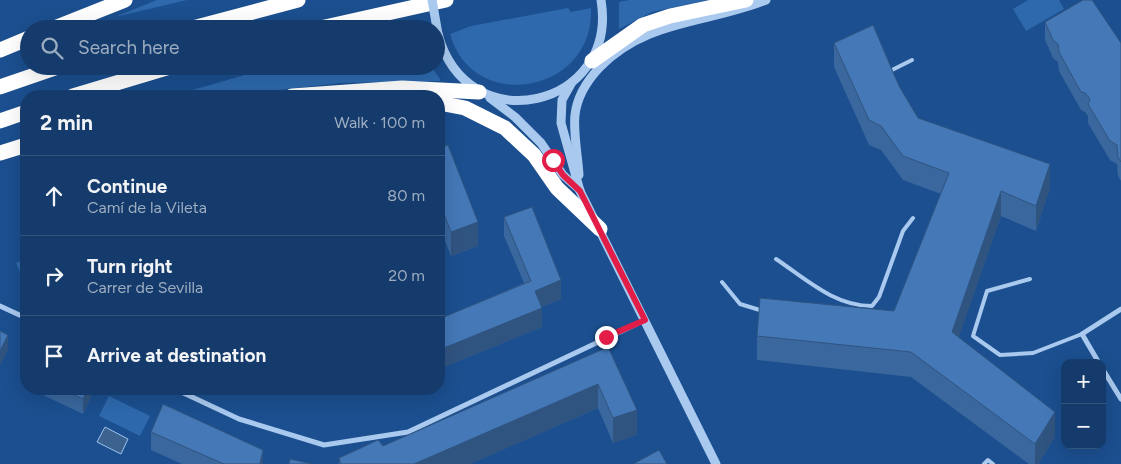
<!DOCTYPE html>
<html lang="en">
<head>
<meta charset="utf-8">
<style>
  body { margin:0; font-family:Figtree,sans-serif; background:#1d4271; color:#f1f3f6 }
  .controls { position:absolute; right:15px; bottom:15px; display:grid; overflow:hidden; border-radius:10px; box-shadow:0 5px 20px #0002 }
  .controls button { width:45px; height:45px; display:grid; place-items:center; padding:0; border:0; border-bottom:1px solid #33557e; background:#143b6b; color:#f1f3f6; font:25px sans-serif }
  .stop { position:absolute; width:15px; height:15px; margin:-11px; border:4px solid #e11d48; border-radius:50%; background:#fff }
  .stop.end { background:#e11d48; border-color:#fff; box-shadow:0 1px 5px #0008 }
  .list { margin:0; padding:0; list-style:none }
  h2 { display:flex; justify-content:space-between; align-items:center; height:65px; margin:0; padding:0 20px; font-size:21px }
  h2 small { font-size:16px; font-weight:400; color:#9dadc1 }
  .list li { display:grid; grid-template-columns:32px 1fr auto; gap:15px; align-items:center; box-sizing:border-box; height:80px; padding:0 20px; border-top:1px solid #33557e }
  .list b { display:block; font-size:19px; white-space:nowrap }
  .list p { margin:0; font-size:16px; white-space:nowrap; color:#9dadc1 }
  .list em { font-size:16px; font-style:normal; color:#9dadc1 }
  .icon { flex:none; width:28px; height:28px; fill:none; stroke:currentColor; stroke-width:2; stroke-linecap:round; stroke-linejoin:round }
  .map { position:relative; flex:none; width:1121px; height:464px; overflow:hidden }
  .search { position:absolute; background:#143b6b; box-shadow:0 5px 20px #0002; left:20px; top:20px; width:425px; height:55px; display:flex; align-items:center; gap:12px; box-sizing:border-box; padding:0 18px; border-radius:28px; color:#9dadc1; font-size:19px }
  .panel { position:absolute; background:#143b6b; box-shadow:0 5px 20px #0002; left:20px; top:90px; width:425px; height:305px; border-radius:20px }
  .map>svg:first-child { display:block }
</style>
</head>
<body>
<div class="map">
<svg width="1121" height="464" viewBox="0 0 1121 464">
  <rect width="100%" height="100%" fill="#1b4f8f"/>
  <!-- green -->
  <g fill="#2e69ad">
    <polygon points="157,0 187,0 115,17"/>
    <polygon points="629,0 707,0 652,12 619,29 619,2"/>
    <polygon points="1028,0 1059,0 1064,9 1026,31 1013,9"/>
    <path d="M 568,8 L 571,12 L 591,8 C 595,94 472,115 450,34 L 471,26 Z"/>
    <polygon points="276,66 431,66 440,79 440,81 341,83 226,96 172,96"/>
    <polygon points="26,259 26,286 16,263"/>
    <polygon points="109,396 150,416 140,436 99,416"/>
  </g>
  <!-- water -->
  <polygon fill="#3c6290" stroke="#9cc4f0" points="105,427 128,439 121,454 97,442"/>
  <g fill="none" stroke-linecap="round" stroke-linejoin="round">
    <!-- service -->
    <g stroke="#a9c9ee" stroke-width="4">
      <polyline points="892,70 912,60"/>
      <path d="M 776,259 C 806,279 834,306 872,306 L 879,297 L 903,231 L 913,218"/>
      <polyline points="1030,279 987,291 973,336 1000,355 1033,353 1082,334"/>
      <polyline points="722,282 740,304 763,311"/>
      <polyline points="984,464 988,460 993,464"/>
    </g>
    <!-- minor -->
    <g stroke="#a9c9ee" stroke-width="5">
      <polyline points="0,306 26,318"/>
      <polyline points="1099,363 1082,334 1121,309"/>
      <polyline points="1102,368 1121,399"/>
      <polyline points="175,389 239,419 324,445 408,432 645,320"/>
    </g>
    <!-- tertiary -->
    <g stroke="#a9c9ee" stroke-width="9">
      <path d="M 438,34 C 467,143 619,108 601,0"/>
      <polyline points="572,82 562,100 561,123 580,191 716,464"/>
      <polyline points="490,98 515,117 541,143 563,175 580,190"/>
      <path d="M 579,175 C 578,157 573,132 575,115 C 577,96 587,81 599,68 C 646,19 707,24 766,0"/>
    </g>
    <!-- motorway -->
    <g stroke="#fff" stroke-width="15">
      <polyline points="52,29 125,0"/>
      <polyline points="189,29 298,0"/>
      <polyline points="316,29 446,0"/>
      <polyline points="0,50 29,38"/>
      <polyline points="592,61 643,25 670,16 746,0"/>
      <polyline points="0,87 61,66"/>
      <polyline points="73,96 173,66"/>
      <polyline points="292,96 402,88 479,92"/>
      <polyline points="439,103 465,108 505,128 534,155 557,188 600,229"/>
      <polyline points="0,121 26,112"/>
      <polyline points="0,153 26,145"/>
    </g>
    <!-- tertiary-bridge -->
    <polyline stroke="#a9c9ee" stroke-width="9" points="432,0 438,34"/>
  </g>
  <!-- wall -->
  <g fill="#3a679d">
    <polygon points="1045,22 1121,43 1121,181 1118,176 1117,164 1110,160 1088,123 1088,116 1085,112 1081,110 1059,71 1058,62 1053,58 1045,40"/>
    <polygon points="834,43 899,86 918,118 1050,188 1036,231 1001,216 958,338 1055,437 1038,464 1029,464 911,377 757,360 757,336 894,311 941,194 903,180 881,150 869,145 834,67"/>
    <polygon points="439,148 478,246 451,256 439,225"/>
    <polygon points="504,217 561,299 541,307 542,327 439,369 439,319 524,283 504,236"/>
    <polygon points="608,347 637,435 613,443 598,408 470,464 339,464 339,458 383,446"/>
    <polygon points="41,389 94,389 94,390 83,414 41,394"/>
    <polygon points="151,432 263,464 182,464 151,450"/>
  </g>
  <!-- shaded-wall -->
  <g fill="#305480">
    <polygon points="1050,164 1050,188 1036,231 1036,206"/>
    <polygon points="1001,191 1001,216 952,357 952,332"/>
    <polygon points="478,222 478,246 451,256 451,232"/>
    <polygon points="561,280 561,299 535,309 535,291"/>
    <polygon points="542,308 542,327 439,369 439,350"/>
    <polygon points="8,335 8,350 0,366 0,351"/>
    <polygon points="598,384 598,408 470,464 414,464"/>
    <polygon points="88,389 94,389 94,390 83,414 83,399"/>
    <polygon points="637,410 637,435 613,443 613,418"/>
    <polygon points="1055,412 1055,437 1038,464 1035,464 1035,444"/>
    <polygon points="263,450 263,464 260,464"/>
  </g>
  <!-- building -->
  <g fill="#4478b7" stroke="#305480">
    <polygon points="1083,0 1092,0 1121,43 1121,162 1118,157 1117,145 1110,141 1088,104 1090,99 1085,93 1081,92 1059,52 1058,44 1053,40 1045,22"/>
    <polygon points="873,25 899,86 918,118 1050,164 1036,206 1001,191 952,332 1055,412 1035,444 911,352 757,336 760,298 894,311 949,173 903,156 881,126 869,120 834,43"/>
    <polygon points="448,145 478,222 451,232 439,201 439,148"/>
    <polygon points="532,207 561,280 535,291 542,308 439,350 439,319 531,281 504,217"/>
    <polygon points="0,331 8,335 0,351"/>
    <polygon points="608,347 637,410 613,418 598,384 414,464 341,464 339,458 378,440 383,446"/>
    <polygon points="62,389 88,389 83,399"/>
    <polygon points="163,404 263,450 260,464 224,464 151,432"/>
    <polygon points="659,450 667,464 633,464"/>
    <polygon points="290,459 312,464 289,464"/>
  </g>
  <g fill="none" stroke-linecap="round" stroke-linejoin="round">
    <!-- route -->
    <polyline stroke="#e11d48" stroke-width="6" points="553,160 563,175 580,191 645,320 606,337"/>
  </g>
</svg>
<div class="controls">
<button>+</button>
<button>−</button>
</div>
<div class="stop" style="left:553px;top:160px"></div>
<div class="stop end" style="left:606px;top:337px"></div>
<div class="search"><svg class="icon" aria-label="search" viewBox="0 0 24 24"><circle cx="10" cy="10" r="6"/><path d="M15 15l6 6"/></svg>Search here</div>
<section class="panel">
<h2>2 min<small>Walk · 100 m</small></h2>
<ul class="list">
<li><svg class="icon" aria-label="ahead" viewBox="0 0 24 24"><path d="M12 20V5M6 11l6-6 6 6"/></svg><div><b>Continue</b><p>Camí de la Vileta</p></div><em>80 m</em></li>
<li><svg class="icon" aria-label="right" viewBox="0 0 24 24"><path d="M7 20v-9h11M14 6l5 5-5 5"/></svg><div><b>Turn right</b><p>Carrer de Sevilla</p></div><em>20 m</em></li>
<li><svg class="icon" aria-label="arrive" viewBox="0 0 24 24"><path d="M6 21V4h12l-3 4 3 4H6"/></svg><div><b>Arrive at destination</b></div></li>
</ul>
</section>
</div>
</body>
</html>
